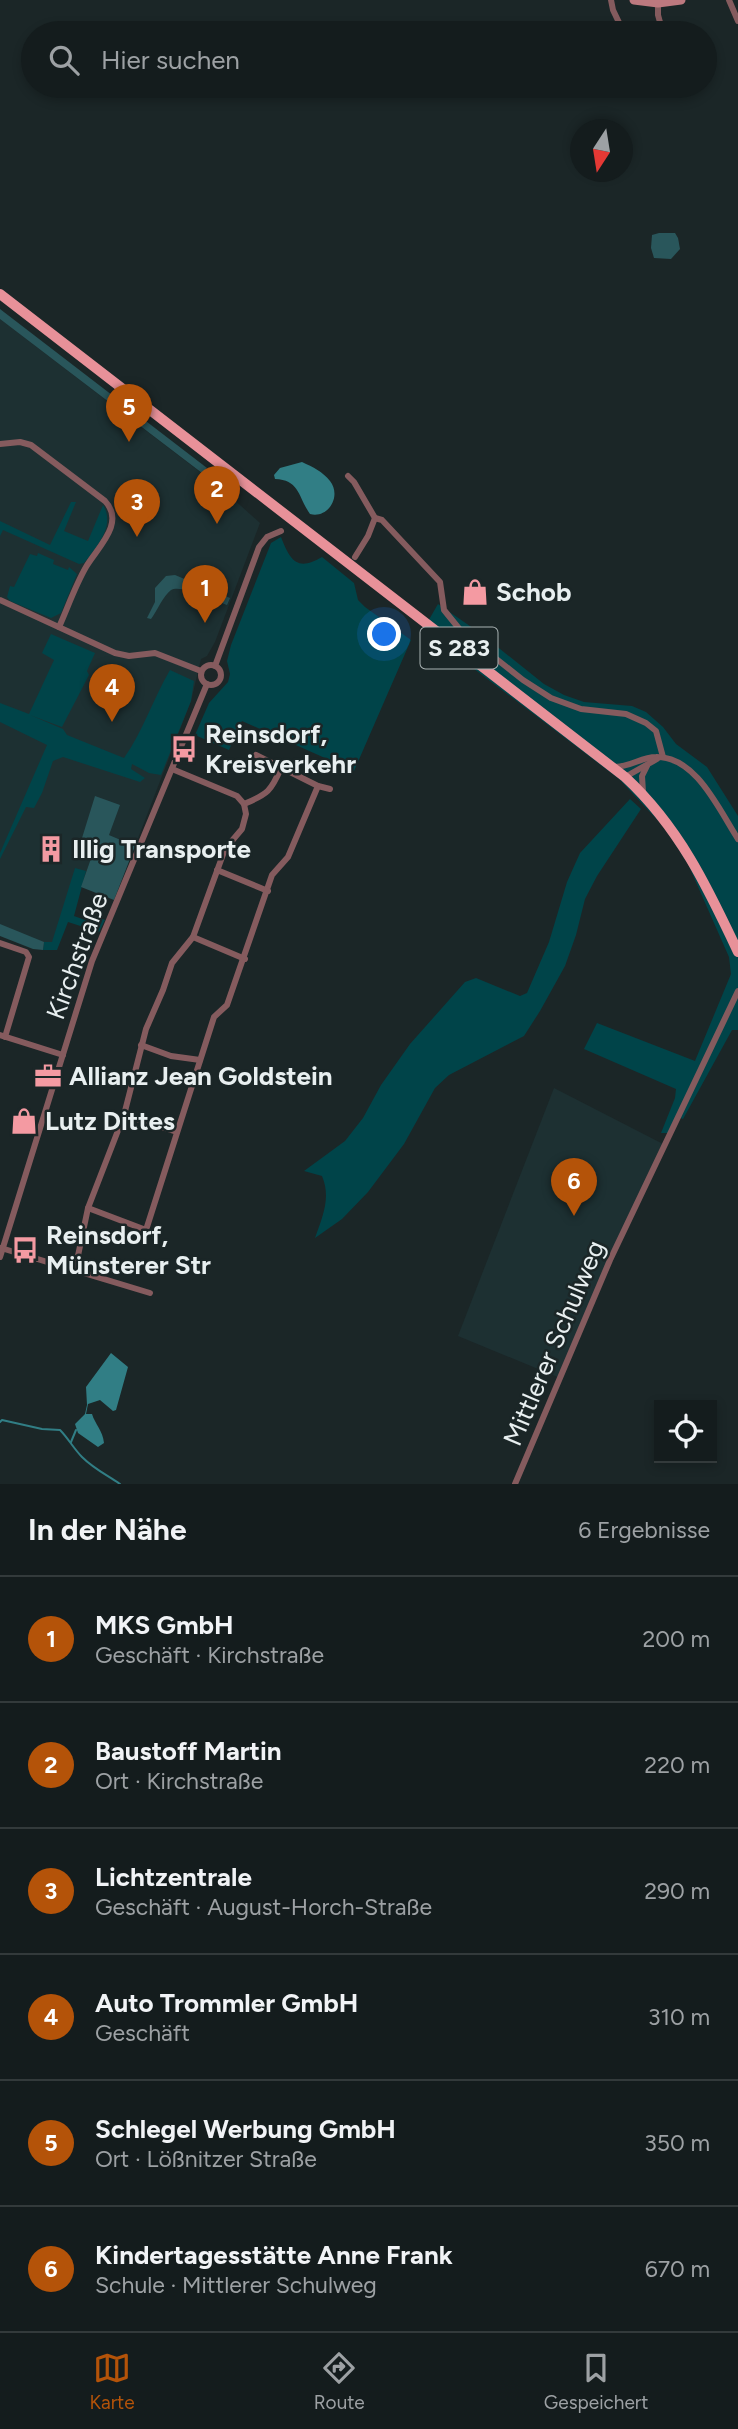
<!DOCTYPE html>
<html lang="de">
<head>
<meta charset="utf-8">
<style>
  body { margin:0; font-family:Figtree,sans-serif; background:#1d2526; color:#f1f3f6 }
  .controls { position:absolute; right:21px; bottom:21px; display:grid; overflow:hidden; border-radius:0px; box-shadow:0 4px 10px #0003 }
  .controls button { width:63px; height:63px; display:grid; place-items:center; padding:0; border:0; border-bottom:2px solid #333a3b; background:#141c1d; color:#f1f3f6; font:35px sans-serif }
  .compass { position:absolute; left:570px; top:119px; width:63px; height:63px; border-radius:50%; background:#141c1d; box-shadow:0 4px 10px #0003; rotate:192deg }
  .you { position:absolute; left:385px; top:635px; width:24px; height:24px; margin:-18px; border:5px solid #fff; border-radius:50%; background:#1a73e8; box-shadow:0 0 0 10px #1a73e833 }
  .badge { display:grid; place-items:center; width:46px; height:46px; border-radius:50%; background:#b45309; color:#fff; font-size:23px; font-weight:700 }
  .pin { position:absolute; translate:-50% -58px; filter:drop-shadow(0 2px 4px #0008) }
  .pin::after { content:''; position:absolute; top:37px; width:24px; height:21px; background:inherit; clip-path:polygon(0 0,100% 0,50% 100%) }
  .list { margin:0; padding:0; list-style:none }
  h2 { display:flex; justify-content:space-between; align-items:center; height:91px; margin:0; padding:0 28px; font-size:30px }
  h2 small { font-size:23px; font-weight:400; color:#9da1a4 }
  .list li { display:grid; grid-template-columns:46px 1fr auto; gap:21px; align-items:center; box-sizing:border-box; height:126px; padding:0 28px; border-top:2px solid #333a3b }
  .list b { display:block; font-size:26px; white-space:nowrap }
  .list p { margin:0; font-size:23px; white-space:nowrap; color:#9da1a4 }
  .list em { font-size:23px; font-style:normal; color:#9da1a4 }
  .icon { flex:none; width:38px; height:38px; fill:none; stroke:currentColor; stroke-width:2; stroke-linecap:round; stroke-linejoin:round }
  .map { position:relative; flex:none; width:738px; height:1484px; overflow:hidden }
  .search { position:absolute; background:#141c1d; box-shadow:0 4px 10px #0003; left:21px; right:21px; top:21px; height:77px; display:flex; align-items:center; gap:18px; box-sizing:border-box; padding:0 24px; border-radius:38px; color:#9da1a4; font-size:26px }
  .sheet { height:847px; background:#141c1d }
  nav { display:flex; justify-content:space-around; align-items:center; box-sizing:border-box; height:98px; border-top:2px solid #333a3b; background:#141c1d; font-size:19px; color:#9da1a4 }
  nav a { display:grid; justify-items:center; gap:4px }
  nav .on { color:#b45309 }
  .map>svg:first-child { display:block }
</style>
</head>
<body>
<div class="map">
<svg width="738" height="1484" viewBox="0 0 738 1484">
  <rect width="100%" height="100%" fill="#1b2627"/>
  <!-- built -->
  <g fill="#1d3032">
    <polygon points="0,319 221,488 260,523 215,642 207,656 201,659 191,701 135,846 109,835 96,844 71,917 66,915 55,949 0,929"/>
    <polygon points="554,1088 665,1145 560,1378 458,1336"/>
  </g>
  <!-- green -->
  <g fill="#004449">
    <path d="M 71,502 L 76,502 L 64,531 L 88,541 L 103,505 C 116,525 96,548 84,563 L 79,564 L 3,530 L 0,536 L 0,521 L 50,545 Z"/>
    <path d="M 281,537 C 290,560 297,572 322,557 L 354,583 L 358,600 L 365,607 L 411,640 L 354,771 L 242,721 L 229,750 L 195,735 L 209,703 L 228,682 L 230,674 L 227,661 L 231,645 L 271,543 Z"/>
    <polygon points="38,553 54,560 53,564 68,570 69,567 77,574 61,613 51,618 10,601 7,597 10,586 14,587 30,554 37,556"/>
    <polygon points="438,604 480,633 544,684 564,695 584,702 632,706 646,712 663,727 676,744 707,767 738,816 738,1030 732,1030 683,1119 676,1116 668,1133 661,1133 675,1098 676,1089 584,1049 597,1023 695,1061 731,974 729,957 688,864 663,826 619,779 423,630"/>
    <path d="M 51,634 L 95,653 L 87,671 L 89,675 L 62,727 L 30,715 L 63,729 L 67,735 L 124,758 C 143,731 153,699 170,670 L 194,681 L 191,701 L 161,775 L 149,773 L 132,764 L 131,769 L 145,778 L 140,782 L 63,757 L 53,761 L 42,793 L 34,808 L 26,807 L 0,859 L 0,853 L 47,745 L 0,722 L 0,703 L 29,714 L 54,660 L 42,653 Z"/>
    <path d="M 630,799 L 641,809 L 597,876 L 585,899 L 576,935 L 565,966 L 540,1011 L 524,1036 L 449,1075 L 435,1088 L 404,1144 L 368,1192 L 342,1219 L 315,1238 C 323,1216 331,1197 322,1176 L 304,1171 L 345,1141 L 363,1118 L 381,1085 L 410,1044 L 465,982 L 476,978 L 520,996 L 527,993 L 549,942 L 567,882 L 580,853 Z"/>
    <polygon points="75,868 86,871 74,916 99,925 102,919 105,920 99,932 68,922 57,950 43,950 44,942 52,942"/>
  </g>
  <!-- forest -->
  <g fill="#29565b">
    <polygon points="659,233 675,233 678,238 680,249 671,259 654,258 651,248 652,235"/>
    <polygon points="0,309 207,468 202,473 0,319"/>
    <path d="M 175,575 L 230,598 L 227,605 C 216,601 181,584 171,590 C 163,596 157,611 151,619 L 147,618 L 155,602 L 155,588 L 166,576 Z"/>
    <polygon points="95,796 120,805 109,835 135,846 114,900 81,887 96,844 82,838"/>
    <polygon points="0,924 44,942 43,950 33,949 0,936"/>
  </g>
  <!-- water -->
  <g fill="#317e85">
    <path d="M 302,462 C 313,467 323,472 330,481 C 342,496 328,519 310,514 C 298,497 300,480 275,479 L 274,475 L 280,468 Z"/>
    <path d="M 111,1353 L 128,1367 L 116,1410 L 113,1411 L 100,1400 L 88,1404 L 86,1414 L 92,1414 C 95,1424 103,1431 104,1443 L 98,1447 L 78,1433 L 75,1424 L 85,1414 L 87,1405 L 86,1387 Z"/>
  </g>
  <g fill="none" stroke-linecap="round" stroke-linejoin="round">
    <!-- stream -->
    <g stroke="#317e85" stroke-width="2">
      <path d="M 0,1422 L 2,1420 L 42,1429 L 60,1430 C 68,1438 74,1449 82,1457 C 94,1469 107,1475 120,1484"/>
      <polyline points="71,1442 76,1430"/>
    </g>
    <!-- street -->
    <g stroke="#855b5e" stroke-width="6">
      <polyline points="611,0 613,10 624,33"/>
      <polyline points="729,0 738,21"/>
      <polyline points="658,3 658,15 663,33"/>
      <path d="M 0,444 L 20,442 L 31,445 L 105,501 C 126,523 97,548 86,567 C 75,586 68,607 59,627"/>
      <polyline points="348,476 354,482 375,518"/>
      <polyline points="375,518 382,520 440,582 444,610 461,631 523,680 551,698 581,709 626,714 646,723 656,731 663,757"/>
      <polyline points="355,557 368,536 375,518"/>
      <polyline points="0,600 115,653 129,656 155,653 201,671"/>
      <circle cx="211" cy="675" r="10"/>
      <polyline points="215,666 259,547 267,537 281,531"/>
      <polyline points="256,755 318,786 330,789"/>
      <path d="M 614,767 C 631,767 641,757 656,757 C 696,756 719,810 738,839"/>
      <polyline points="625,777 657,759"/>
      <polyline points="643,792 642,776 647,766"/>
      <path d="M 244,804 C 268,794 271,791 281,768"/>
      <polyline points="217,870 268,891"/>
      <polyline points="193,937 245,959"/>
      <polyline points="0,943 26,952 29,957 5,1037"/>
      <polyline points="0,1035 63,1055"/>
      <polyline points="141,1045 171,1056 200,1060"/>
      <polyline points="124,1115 177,1132"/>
      <polyline points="88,1208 146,1230 214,1017 227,1005 272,875 288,857 318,786"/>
      <polyline points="1,1248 150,1293"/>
      <polyline points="0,1257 92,961 207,684"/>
      <polyline points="75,1270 88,1208 124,1115 146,1029 163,990 172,963 193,937 225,849 242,829 246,814 244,804 237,796 172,769"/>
      <polyline points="515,1484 610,1260 738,991"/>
    </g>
    <!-- secondary -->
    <polyline stroke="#bd797f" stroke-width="9" points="634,0 658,3 681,0"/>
    <!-- primary -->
    <path stroke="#e89199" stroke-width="10" d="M 0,294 L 625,777 C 679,827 707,886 738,952"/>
  </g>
  <!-- icons -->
  <defs>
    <symbol id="shop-bare" viewBox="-9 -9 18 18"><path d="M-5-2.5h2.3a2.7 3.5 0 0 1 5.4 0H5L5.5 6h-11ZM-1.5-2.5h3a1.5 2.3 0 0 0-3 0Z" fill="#f49aa2" stroke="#1b2627" stroke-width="2.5" paint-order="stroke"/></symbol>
    <symbol id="bus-bare" viewBox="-9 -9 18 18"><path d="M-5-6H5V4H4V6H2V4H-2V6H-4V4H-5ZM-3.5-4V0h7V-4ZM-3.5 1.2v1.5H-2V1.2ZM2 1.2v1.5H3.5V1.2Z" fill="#f49aa2" stroke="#1b2627" stroke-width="2.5" paint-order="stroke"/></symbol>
    <symbol id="building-bare" viewBox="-9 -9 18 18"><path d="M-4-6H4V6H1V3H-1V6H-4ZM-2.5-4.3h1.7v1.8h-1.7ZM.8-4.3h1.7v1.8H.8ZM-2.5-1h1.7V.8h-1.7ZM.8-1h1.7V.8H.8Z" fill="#f49aa2" stroke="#1b2627" stroke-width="2.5" paint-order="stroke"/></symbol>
    <symbol id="office-bare" viewBox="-9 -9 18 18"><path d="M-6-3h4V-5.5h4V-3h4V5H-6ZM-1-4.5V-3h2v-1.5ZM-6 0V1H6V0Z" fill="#f49aa2" stroke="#1b2627" stroke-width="2.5" paint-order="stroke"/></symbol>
  </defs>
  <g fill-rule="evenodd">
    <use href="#shop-bare" x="456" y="573" width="38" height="38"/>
    <use href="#bus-bare" x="165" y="730" width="38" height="38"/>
    <use href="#building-bare" x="32" y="830" width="38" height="38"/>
    <use href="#office-bare" x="29" y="1057" width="38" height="38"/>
    <use href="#shop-bare" x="5" y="1102" width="38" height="38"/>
    <use href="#bus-bare" x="6" y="1231" width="38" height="38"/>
  </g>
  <g text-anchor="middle" stroke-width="5" stroke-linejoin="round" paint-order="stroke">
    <!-- shield labels -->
    <rect fill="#1b2627" stroke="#aab3b4" stroke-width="2" x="420.5" y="627.5" width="77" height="41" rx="5"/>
    <g font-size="24" font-weight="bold" fill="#e8eff0">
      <text x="459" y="656">S 283</text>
    </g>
    <!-- poi labels -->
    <g font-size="26" font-weight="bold" fill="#e8eff0" stroke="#1b2627" text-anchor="start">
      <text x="496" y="601">Schob</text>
      <text x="205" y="743">Reinsdorf,<tspan x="205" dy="30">Kreisverkehr</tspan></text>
      <text x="72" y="858">Illig Transporte</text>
      <text x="69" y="1085">Allianz Jean Goldstein</text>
      <text x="45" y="1130">Lutz Dittes</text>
      <text x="46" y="1244">Reinsdorf,<tspan x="46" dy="30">Münsterer Str</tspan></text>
    </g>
    <!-- street labels -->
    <g font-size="26" fill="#e8eff0" stroke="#1b2627">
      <text transform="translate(77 956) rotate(-70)" y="9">Kirchstraße</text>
      <text transform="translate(554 1343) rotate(-67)" y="9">Mittlerer Schulweg</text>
    </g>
  </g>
</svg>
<div class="controls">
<button><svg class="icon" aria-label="locate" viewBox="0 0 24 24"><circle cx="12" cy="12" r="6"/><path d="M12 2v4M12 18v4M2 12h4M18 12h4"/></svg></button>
</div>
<svg class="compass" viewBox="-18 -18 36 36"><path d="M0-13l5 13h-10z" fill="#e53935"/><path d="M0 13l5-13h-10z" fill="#9da1a4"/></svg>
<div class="you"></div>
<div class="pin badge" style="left:205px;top:623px">1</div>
<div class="pin badge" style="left:217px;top:524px">2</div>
<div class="pin badge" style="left:137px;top:537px">3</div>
<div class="pin badge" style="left:112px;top:722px">4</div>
<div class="pin badge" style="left:129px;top:442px">5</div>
<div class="pin badge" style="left:574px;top:1216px">6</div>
<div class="search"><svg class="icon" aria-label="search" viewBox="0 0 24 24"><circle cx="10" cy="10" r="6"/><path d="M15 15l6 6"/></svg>Hier suchen</div>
</div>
<section class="sheet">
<h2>In der Nähe<small>6 Ergebnisse</small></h2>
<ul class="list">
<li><span class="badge">1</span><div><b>MKS GmbH</b><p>Geschäft · Kirchstraße</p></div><em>200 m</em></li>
<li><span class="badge">2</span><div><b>Baustoff Martin</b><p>Ort · Kirchstraße</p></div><em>220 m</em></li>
<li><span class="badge">3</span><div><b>Lichtzentrale</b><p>Geschäft · August-Horch-Straße</p></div><em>290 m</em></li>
<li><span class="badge">4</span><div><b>Auto Trommler GmbH</b><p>Geschäft</p></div><em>310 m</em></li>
<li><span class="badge">5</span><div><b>Schlegel Werbung GmbH</b><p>Ort · Lößnitzer Straße</p></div><em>350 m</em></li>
<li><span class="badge">6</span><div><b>Kindertagesstätte Anne Frank</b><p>Schule · Mittlerer Schulweg</p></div><em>670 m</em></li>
</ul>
</section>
<nav>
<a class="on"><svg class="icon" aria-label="map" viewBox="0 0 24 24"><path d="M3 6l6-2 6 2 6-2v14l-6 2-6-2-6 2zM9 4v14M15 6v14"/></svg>Karte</a>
<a><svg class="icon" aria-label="directions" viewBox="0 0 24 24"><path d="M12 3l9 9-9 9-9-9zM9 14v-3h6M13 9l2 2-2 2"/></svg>Route</a>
<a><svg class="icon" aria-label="saved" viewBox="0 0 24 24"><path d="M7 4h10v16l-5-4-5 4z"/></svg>Gespeichert</a>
</nav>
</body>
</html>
